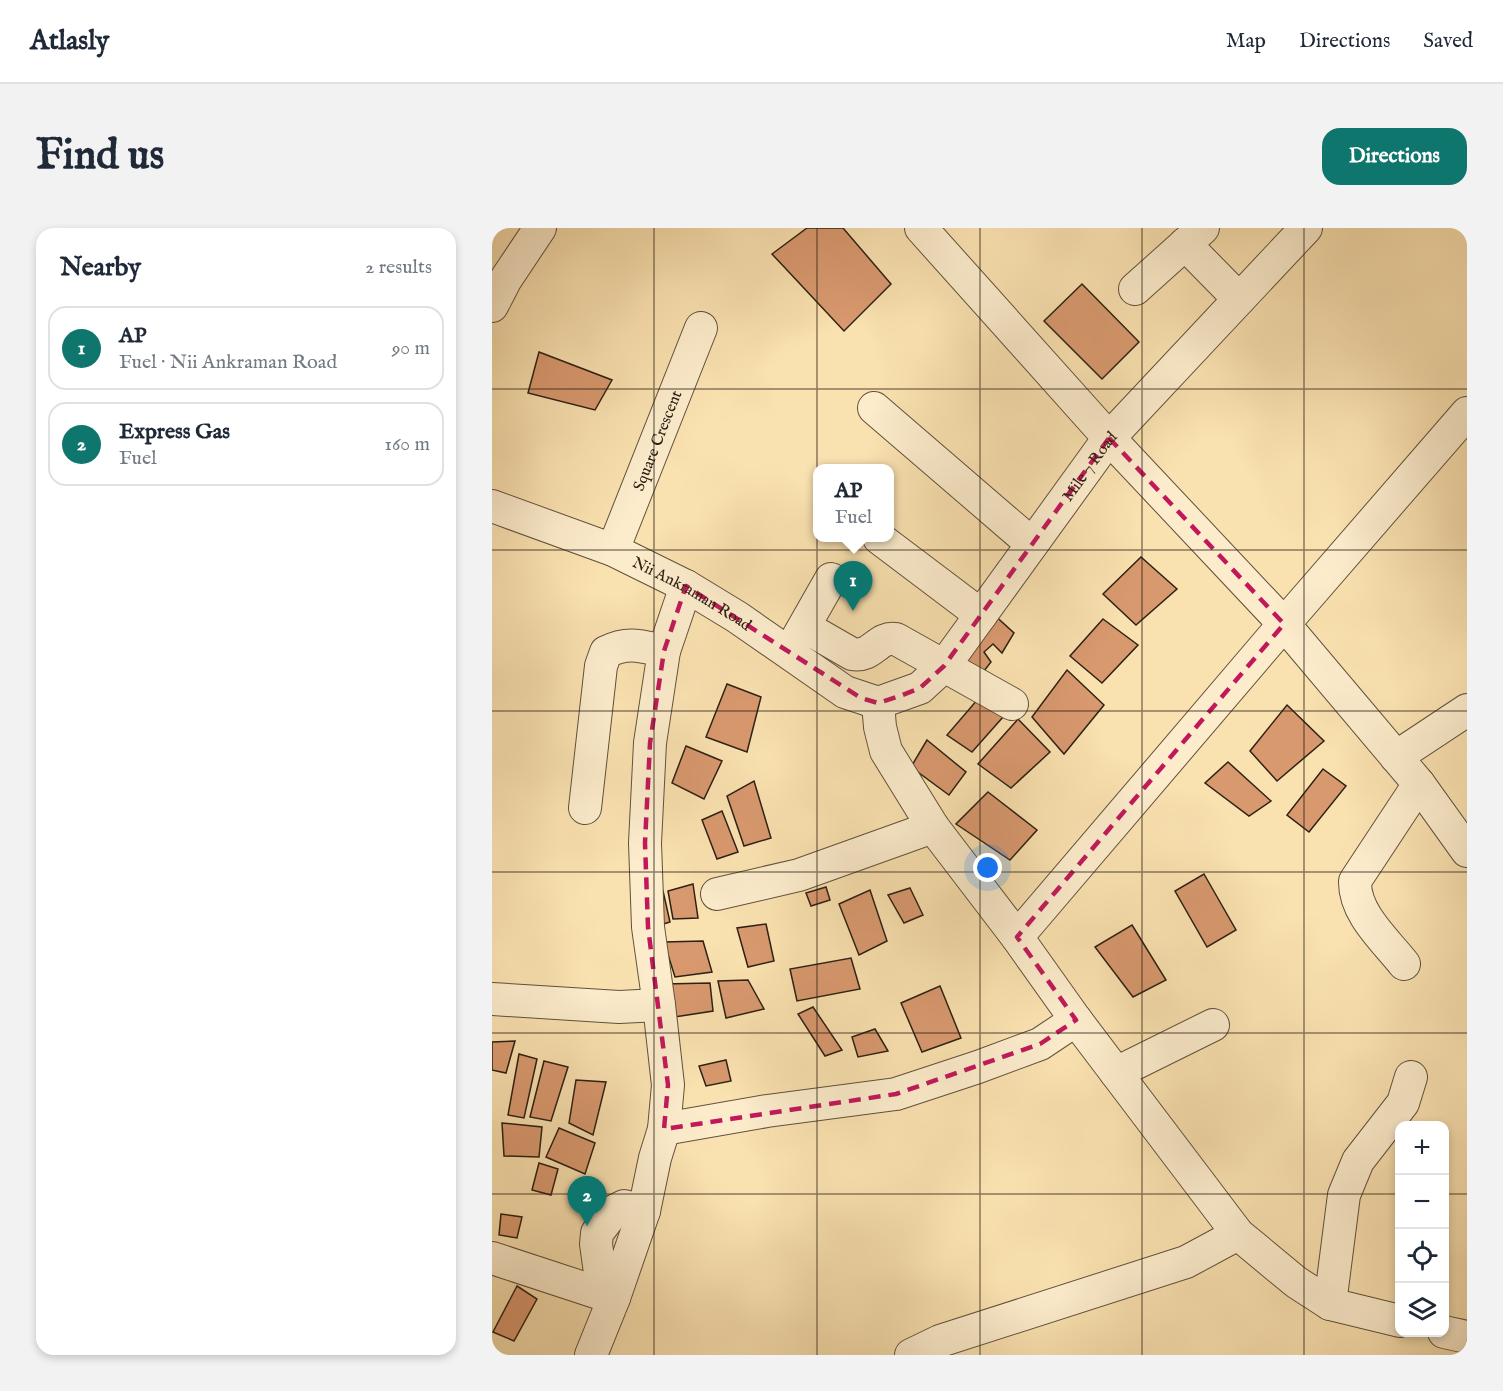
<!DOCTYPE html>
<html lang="en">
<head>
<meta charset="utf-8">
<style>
  body { margin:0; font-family:"IM FELL English",serif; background:#f2f2f3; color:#1f2937 }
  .controls { position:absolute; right:18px; bottom:18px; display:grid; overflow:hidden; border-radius:12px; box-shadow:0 3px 9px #0003 }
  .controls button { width:54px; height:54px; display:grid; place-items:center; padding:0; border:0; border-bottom:2px solid #e0e1e3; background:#fff; color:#1f2937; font:30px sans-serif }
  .you { position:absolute; left:496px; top:640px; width:21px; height:21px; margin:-15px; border:4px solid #fff; border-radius:50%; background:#1a73e8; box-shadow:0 0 0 9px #1a73e833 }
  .badge { display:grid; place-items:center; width:39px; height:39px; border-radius:50%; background:#0f766e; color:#fff; font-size:20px; font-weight:700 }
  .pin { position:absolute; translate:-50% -50px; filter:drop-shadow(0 2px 3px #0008) }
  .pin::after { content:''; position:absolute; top:32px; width:21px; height:18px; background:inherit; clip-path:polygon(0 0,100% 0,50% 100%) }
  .popup { position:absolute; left:321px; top:236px; width:81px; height:78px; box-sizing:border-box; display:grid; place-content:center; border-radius:12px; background:#fff; filter:drop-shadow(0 2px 4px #0005); font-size:20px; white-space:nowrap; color:#747a83 }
  .popup b { font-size:22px; color:#1f2937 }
  .popup::after { content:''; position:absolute; left:50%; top:100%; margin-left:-12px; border:12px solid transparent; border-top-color:#fff }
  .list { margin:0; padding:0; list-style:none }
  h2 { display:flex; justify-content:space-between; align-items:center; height:78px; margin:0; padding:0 24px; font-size:26px }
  h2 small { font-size:20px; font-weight:400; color:#747a83 }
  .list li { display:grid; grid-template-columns:39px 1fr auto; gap:18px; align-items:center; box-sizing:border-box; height:84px; margin:0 12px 12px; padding:0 12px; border:2px solid #e0e1e3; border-radius:18px }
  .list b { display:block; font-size:22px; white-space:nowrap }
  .list p { margin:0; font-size:20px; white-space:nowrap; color:#747a83 }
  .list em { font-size:20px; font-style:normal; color:#747a83 }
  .icon { flex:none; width:33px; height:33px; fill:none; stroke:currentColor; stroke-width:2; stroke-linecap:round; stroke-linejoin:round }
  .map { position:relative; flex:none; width:975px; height:1127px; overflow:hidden; border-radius:18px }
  header { display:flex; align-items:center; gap:36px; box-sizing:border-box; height:84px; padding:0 30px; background:#fff; border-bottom:2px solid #e0e1e3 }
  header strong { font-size:28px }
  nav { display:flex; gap:33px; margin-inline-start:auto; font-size:21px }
  .intro { display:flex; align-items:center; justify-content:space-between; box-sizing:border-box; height:144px; padding:0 36px }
  h1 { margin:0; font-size:42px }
  .button { padding:15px 27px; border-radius:18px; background:#0f766e; color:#fff; font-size:21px; font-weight:700 }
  main { display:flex; gap:36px; padding:0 36px }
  aside { flex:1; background:#fff; border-radius:18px; box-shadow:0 3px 9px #0003 }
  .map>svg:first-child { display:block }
</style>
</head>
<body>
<header>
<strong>Atlasly</strong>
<nav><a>Map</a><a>Directions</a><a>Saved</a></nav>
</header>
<div class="intro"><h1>Find us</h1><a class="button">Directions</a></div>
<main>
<aside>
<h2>Nearby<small>2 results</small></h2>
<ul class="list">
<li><span class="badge">1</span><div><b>AP</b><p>Fuel · Nii Ankraman Road</p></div><em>90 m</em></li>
<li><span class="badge">2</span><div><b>Express Gas</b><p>Fuel</p></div><em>160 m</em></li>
</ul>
</aside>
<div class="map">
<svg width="975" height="1127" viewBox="0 0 975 1127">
  <rect width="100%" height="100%" fill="#fae1b0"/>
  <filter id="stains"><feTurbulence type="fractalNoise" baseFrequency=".00333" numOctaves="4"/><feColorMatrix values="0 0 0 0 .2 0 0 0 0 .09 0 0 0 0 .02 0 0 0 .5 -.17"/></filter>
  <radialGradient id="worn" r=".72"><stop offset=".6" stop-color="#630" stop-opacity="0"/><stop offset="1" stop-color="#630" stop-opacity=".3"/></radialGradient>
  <!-- building -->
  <g fill="#d9996f" stroke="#2d2115" stroke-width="1.5">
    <polygon points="315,0 351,0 399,56 352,103 280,26"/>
    <polygon points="590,56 647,114 610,151 552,93"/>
    <polygon points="47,124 120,152 103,182 36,165"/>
    <polygon points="649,329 685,361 644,397 611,366"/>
    <polygon points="499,384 522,405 510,425 501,416 492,424 499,434 488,448 464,434"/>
    <polygon points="611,391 646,417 610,455 578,428"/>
    <polygon points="575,442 612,477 572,526 540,489"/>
    <polygon points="235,456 269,469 255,524 214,509"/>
    <polygon points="486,471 511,489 480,524 455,507"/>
    <polygon points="795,477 832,513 785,553 758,523"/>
    <polygon points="526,491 558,524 519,560 486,536"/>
    <polygon points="435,512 474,544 457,567 419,539"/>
    <polygon points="194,518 230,533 212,571 180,555"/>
    <polygon points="736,534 779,573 757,588 713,555"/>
    <polygon points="831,541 854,558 817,604 795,587"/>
    <polygon points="262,553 279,610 252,618 235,568"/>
    <polygon points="496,564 545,602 518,632 464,596"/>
    <polygon points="230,583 246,624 225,631 210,592"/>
    <polygon points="712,646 744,702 715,719 683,663"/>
    <polygon points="201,656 206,690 181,691 176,663"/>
    <polygon points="334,659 338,672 319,678 314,665"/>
    <polygon points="418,660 431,687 412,695 396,667"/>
    <polygon points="378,662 395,713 367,727 347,676"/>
    <polygon points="171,663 178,694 165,698 160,666"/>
    <polygon points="274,696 282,733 256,739 245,700"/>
    <polygon points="640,697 674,752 641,769 603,719"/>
    <polygon points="211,713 220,744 183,749 172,714"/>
    <polygon points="359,730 368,761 305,773 298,741"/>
    <polygon points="256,752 272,781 234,790 226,753"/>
    <polygon points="218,755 221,783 176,790 172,756"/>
    <polygon points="448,758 469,810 430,824 409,775"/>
    <polygon points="321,779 350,822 333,828 306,786"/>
    <polygon points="383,801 396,823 366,829 360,809"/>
    <polygon points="23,813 14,845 0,842 0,814"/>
    <polygon points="27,826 45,831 32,890 16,887"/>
    <polygon points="234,832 239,853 214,858 207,838"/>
    <polygon points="52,833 76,839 59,893 38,889"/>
    <polygon points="84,852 114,854 101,907 77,895"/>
    <polygon points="10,895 50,899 47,929 12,928"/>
    <polygon points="67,900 103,915 93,946 54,929"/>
    <polygon points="47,935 66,941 59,967 40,962"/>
    <polygon points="9,986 30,989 25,1010 7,1007"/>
    <polygon points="25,1058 45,1071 22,1113 1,1104"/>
  </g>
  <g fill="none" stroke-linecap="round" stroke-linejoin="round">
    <defs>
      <g id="minor">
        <polyline points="429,0 617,210 792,396 927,556 975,623"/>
        <polyline points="693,16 747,71"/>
        <polyline points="643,61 711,0"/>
        <polyline points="0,78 14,51 48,0"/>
        <polyline points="382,180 540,316"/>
        <path id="s1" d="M 0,278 L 121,322 L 194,358 L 245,389 L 353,464 L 386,475"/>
        <polyline points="387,310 489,387"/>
        <path id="s2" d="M 121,322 L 209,100"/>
        <path d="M 313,399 L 360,426 C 381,430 385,408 404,411 L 520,476"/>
        <polyline points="302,416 339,351"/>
        <polyline points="386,475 388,499 394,523 441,599 525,709 584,792 746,1006 804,1054 838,1076 908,1093"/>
        <path id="s3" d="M 386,475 L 428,460 L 452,438 L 617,210 L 814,0"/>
        <polyline points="904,529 975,482"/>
        <path d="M 93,580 L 109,438 L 114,424 C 136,413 149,418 172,423"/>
        <polyline points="225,666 307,647 441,599"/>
        <polyline points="525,709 792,396 975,185"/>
        <path d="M 912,736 C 893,712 862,685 863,653 L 927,556"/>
        <polyline points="0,771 127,779 167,777"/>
        <polyline points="624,845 721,797"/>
        <polyline points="172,901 275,883 404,866 486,839 548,816 584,792"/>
        <polyline points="0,1030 122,1070"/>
        <polyline points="111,1066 104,1016 105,1005 122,983 132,978 152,983"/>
        <polyline points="838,1076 852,967 866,933 911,875 919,849"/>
        <polyline points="952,1104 975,1109"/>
        <polyline points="99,1127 122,1070 152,983 163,930 172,901 176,857 167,777 156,699 153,615 158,515 172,423 194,358"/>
        <polyline points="419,1127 448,1113 694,1034 746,1006"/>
      </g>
    </defs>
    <!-- minor casing -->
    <use href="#minor" stroke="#60513c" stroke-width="34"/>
    <!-- minor -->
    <use href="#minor" stroke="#fceccc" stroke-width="32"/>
  </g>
  <!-- marked area -->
  <path fill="none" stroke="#c2185b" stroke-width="4.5" stroke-dasharray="12 8" stroke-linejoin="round" d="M 617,210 L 792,396 L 525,709 L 584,792 L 548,816 L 404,866 L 172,901 L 176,857 L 156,699 L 153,615 L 158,515 L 172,423 L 194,358 L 369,470 L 386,475 L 408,468 L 428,460 L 452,438 Z"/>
  <!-- grid -->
  <path fill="none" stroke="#2d2115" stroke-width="1.5" stroke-opacity="0.55" d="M 162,0 L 162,1127M 325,0 L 325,1127M 488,0 L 488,1127M 650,0 L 650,1127M 812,0 L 812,1127M 0,161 L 975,161M 0,322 L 975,322M 0,483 L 975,483M 0,644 L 975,644M 0,805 L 975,805M 0,966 L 908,966M 952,966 L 975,966"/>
  <g text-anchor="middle" stroke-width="6" stroke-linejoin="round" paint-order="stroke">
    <!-- street labels -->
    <g font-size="16" fill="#2d2115" stroke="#fceccc">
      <text dy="6" stroke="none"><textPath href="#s2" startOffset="118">Square Crescent</textPath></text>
      <text dy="6" stroke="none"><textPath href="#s3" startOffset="324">Mile 7 Road</textPath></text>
      <text dy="6" stroke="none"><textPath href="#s1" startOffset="219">Nii Ankraman Road</textPath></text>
    </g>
  </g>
  <rect width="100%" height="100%" filter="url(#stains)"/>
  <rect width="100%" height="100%" fill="url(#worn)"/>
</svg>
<div class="controls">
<button>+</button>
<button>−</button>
<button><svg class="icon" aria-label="locate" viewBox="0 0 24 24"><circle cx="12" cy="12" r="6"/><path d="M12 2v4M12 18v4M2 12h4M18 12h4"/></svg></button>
<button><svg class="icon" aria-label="layers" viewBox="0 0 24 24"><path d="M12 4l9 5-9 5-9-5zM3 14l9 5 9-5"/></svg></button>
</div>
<div class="you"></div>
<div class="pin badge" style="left:361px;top:383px">1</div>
<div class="popup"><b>AP</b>Fuel</div>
<div class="pin badge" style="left:95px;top:998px">2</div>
</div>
</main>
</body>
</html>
